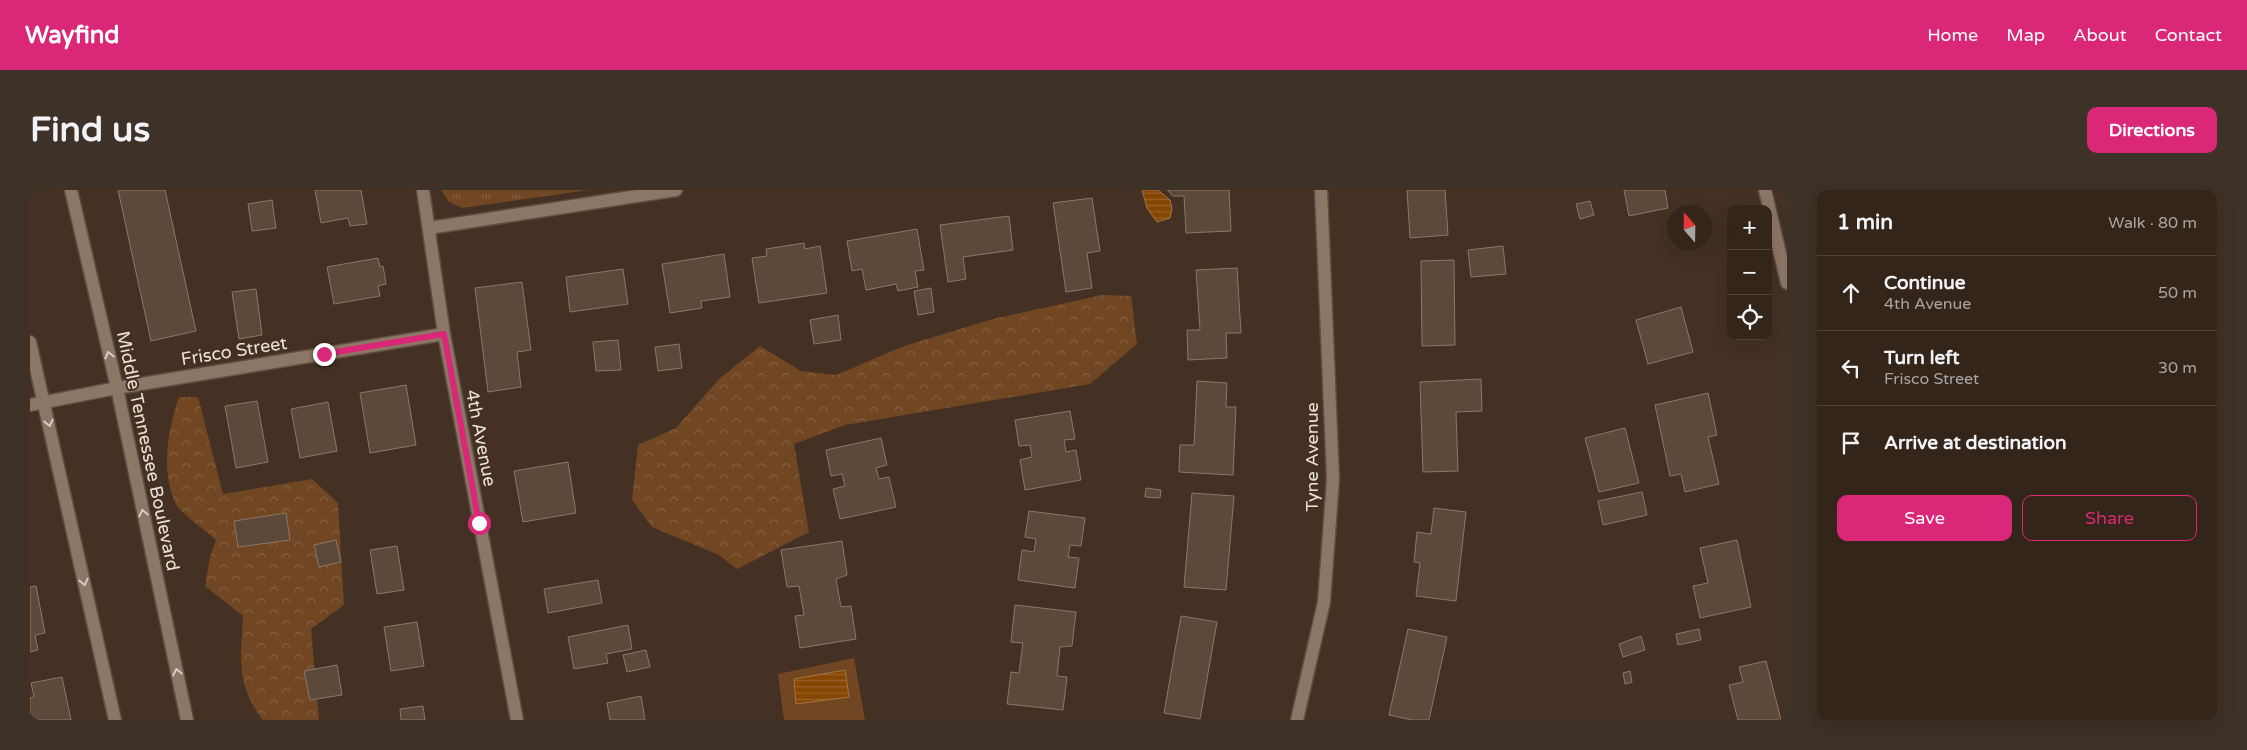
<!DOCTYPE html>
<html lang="en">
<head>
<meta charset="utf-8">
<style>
  body { margin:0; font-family:"Varela Round",sans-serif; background:#3e3127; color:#f1f3f6 }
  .controls { position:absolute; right:15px; top:15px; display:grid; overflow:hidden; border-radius:10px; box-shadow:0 5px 20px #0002 }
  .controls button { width:45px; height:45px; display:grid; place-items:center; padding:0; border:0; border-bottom:1px solid #4e4239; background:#33251a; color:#f1f3f6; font:25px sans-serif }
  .compass { position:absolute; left:1637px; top:15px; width:45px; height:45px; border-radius:50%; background:#33251a; box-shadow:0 5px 20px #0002; rotate:340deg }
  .stop { position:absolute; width:15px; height:15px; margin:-11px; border:4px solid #db2777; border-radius:50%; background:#fff }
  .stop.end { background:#db2777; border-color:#fff; box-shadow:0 1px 5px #0008 }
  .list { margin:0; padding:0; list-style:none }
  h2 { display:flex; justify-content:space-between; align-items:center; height:65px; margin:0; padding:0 20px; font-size:21px }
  h2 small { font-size:16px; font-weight:400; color:#a9a5a2 }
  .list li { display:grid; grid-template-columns:32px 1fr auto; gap:15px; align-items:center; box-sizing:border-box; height:75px; padding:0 20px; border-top:1px solid #4e4239 }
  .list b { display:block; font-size:19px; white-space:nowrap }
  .list p { margin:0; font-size:16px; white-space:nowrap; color:#a9a5a2 }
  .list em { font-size:16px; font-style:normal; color:#a9a5a2 }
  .actions { display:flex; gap:10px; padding:15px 20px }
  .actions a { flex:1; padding:11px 0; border:1px solid #db2777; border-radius:10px; text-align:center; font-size:18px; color:#db2777 }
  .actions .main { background:#db2777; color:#fff }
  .icon { flex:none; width:28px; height:28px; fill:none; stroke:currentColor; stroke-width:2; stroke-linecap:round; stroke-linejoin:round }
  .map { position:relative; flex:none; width:1757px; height:530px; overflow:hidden; border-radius:10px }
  header { display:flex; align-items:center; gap:30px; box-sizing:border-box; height:70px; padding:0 25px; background:#db2777; color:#fff }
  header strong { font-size:24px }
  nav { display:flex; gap:28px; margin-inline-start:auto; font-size:18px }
  .intro { display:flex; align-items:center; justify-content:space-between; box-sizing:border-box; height:120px; padding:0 30px }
  h1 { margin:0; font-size:35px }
  .button { padding:12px 22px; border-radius:10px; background:#db2777; color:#fff; font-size:18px; font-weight:700 }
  main { display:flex; gap:30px; padding:0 30px }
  aside { flex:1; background:#33251a; border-radius:10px; box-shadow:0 5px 20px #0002 }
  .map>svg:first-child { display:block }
</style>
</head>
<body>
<header>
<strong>Wayfind</strong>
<nav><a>Home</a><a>Map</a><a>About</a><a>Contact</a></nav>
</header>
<div class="intro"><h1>Find us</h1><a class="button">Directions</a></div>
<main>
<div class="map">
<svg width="1757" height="530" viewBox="0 0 1757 530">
  <defs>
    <pattern id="grass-tufts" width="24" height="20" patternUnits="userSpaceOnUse" patternTransform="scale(1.25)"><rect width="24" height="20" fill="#714622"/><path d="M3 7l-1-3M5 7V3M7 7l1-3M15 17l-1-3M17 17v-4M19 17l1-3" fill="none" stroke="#866041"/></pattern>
    <pattern id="forest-crowns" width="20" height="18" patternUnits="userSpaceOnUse" patternTransform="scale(1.25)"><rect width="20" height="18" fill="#714622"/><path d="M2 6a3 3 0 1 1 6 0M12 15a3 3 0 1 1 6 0" fill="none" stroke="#866041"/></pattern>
    <pattern id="water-rules" width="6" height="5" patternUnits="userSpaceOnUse" patternTransform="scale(1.25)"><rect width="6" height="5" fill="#864703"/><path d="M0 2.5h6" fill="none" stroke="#976127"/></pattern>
  </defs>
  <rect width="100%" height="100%" fill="#443123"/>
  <!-- grass -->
  <polygon fill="url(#grass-tufts)" points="411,0 559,0 432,18 419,12"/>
  <!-- forest -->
  <g fill="url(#forest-crowns)">
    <polygon points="1072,105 1101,106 1107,154 1060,194 815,235 764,254 779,342 707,379 689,365 622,337 602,310 608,255 646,238 689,189 730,156 771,181 806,185 874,156 963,129"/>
    <path d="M 149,207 L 168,207 L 193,304 L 282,289 L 308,313 L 314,415 L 281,439 L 289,530 L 233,530 C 205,494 211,468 213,426 L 175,396 L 180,367 L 186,350 C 178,342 149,322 146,314 C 130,282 138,238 149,207 Z"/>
  </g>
  <!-- garden -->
  <polygon fill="#714622" points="824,468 835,530 754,530 748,484"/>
  <!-- water -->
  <g fill="url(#water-rules)" stroke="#a57543">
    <polygon points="1112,0 1128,0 1140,10 1142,19 1140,28 1127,32 1117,18"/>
    <polygon points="815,480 819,507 766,514 764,489"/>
  </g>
  <!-- building -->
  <g fill="#5d493a" stroke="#8d7767">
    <polygon points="88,0 135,0 166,141 121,151"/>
    <polygon points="285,0 331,0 337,34 320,36 318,28 291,33"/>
    <polygon points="1137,0 1199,0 1201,41 1156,43 1154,6 1143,6"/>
    <polygon points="1377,0 1415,0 1418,45 1380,48"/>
    <polygon points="1594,0 1635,0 1638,18 1599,26"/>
    <polygon points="1062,8 1070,61 1057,63 1062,98 1036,102 1023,13"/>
    <polygon points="242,10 246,38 222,41 218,14"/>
    <polygon points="1560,11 1564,25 1550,29 1546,14"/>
    <polygon points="979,26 983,60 933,67 936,89 918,92 910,35"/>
    <polygon points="887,39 894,80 885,81 888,97 868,101 866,94 836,100 832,79 822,81 817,51"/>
    <polygon points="774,53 775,59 790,56 797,103 729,113 722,68 737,66 736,59"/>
    <polygon points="1473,56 1476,84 1441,87 1438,60"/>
    <polygon points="694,64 700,107 671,111 672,118 640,123 632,74"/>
    <polygon points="348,68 350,77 353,76 356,94 348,96 350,106 304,114 297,77"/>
    <polygon points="1424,70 1425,155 1392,156 1391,71"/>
    <polygon points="1207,78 1211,143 1196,143 1197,168 1158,170 1157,140 1170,140 1166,80"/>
    <polygon points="593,79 598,114 540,122 536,87"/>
    <polygon points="492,92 501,160 487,162 491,197 458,202 445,98"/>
    <polygon points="901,98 904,122 888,125 884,101"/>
    <polygon points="226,99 232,145 209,149 202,102"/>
    <polygon points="1651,117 1663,162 1618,174 1606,130"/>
    <polygon points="808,125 811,150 784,154 780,130"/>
    <polygon points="588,150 591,180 566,181 563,152"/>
    <polygon points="649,154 652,178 628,181 625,157"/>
    <polygon points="1451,189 1452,221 1426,222 1428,281 1393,282 1390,192"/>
    <polygon points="1167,191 1197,193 1196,217 1206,217 1203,285 1149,282 1150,255 1164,255"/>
    <polygon points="376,195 386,255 340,263 330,203"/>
    <polygon points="1678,203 1687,245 1678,247 1689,294 1655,302 1651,284 1640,286 1625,215"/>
    <polygon points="227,211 238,272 206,278 195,216"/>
    <polygon points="298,212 307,261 270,268 261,219"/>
    <polygon points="1040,221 1045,249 1034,250 1036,262 1046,260 1051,290 995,300 990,270 1002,267 1000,255 989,256 985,230"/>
    <polygon points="1595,238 1609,293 1569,302 1555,248"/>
    <polygon points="851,248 857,275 846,278 849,289 859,287 866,317 810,329 803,299 815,296 812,284 801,286 796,260"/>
    <polygon points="538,272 546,323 493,332 484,281"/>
    <polygon points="1116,298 1131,300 1130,308 1115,307"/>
    <polygon points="1612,302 1617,325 1573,335 1568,311"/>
    <polygon points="1162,303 1204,306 1196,400 1154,397"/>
    <polygon points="1404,318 1436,322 1426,411 1386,406 1390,373 1384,372 1387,342 1401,344"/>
    <polygon points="999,321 1055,328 1051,356 1040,355 1038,367 1049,368 1045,398 988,390 992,360 1004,362 1006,349 995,347"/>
    <polygon points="256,323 260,350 208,357 204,331"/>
    <polygon points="306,350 311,372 289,377 284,355"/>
    <polygon points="1707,350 1721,417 1670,428 1663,396 1678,393 1670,358"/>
    <polygon points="812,351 817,385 806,389 811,417 821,416 826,449 770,458 765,426 774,425 769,396 757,397 751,360"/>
    <polygon points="367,356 374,400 347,404 340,360"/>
    <polygon points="568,390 572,413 518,423 514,399"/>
    <polygon points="6,396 15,443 5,445 8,460 0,462 0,397"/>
    <polygon points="985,415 1046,422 1042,456 1030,457 1027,486 1037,487 1033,520 977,514 981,482 989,483 993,453 981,452"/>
    <polygon points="1151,426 1187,432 1170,529 1134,523"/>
    <polygon points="387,432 394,476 361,481 354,437"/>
    <polygon points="598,435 602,459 576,464 578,473 544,479 538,447"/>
    <polygon points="1378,439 1417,447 1399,530 1382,530 1359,525"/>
    <polygon points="1669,439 1671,450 1648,455 1646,444"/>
    <polygon points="1611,446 1615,460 1593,467 1589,454"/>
    <polygon points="616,460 620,477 597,482 593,465"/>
    <polygon points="1736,471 1751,530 1708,530 1699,495 1713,492 1709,477"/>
    <polygon points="307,475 312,505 280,510 274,481"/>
    <polygon points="1600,481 1602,492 1595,494 1593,483"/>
    <polygon points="32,487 41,530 0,530 0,508 4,507 1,493"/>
    <polygon points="611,506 615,530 580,530 577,513"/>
    <polygon points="393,516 395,530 371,530 370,519"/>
  </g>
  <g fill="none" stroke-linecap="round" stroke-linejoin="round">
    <defs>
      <g id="street">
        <polyline points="393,0 414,144 487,530"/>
        <polyline points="1735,0 1757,93"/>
        <polyline points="399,38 646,0"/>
        <polyline points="0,215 87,198 414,144"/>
        <polyline points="1267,530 1294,412 1303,289 1291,0"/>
      </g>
      <g id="secondary">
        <polyline points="41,0 87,198 157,530"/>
        <polyline points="0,152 85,530"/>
      </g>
    </defs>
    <!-- street casing -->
    <use href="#street" stroke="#5d4d40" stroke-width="15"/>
    <!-- secondary casing -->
    <use href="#secondary" stroke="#5d4d40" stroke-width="15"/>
    <!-- street -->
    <use href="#street" stroke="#8c7666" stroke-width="12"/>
    <!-- secondary -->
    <use href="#secondary" stroke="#8c7666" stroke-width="12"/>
  </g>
  <!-- one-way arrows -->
  <defs><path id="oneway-chevron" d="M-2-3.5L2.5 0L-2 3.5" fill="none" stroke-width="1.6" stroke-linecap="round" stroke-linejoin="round" transform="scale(1.25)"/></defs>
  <g stroke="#daccc1">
    <use href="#oneway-chevron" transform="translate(79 165) rotate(-103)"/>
    <use href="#oneway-chevron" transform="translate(19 233) rotate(77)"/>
    <use href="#oneway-chevron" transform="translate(113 323) rotate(-102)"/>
    <use href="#oneway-chevron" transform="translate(54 392) rotate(77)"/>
    <use href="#oneway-chevron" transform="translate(147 482) rotate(-102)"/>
  </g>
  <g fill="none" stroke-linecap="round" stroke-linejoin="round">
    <!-- route -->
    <polyline stroke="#db2777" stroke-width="6" points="294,164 414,144 449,333"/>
  </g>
  <g text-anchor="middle" stroke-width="4" stroke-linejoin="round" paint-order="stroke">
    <!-- street labels -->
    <g font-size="18" fill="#eee1d8" stroke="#443123">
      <text transform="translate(204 161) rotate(-9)" y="6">Frisco Street</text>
      <text transform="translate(451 248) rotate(79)" y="6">4th Avenue</text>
      <text transform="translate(118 261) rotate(78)" y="6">Middle Tennessee Boulevard</text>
      <text transform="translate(1282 267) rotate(-90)" y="6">Tyne Avenue</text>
    </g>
  </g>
</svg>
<div class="controls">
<button>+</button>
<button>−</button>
<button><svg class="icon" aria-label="locate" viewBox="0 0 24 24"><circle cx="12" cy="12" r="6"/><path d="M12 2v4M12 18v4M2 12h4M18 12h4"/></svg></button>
</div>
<svg class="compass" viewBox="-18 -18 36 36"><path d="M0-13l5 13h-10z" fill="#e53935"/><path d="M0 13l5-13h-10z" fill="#a9a5a2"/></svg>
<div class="stop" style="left:449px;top:333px"></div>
<div class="stop end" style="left:294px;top:164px"></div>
</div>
<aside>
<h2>1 min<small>Walk · 80 m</small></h2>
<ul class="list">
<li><svg class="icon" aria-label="ahead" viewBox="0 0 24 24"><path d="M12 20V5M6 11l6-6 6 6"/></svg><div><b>Continue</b><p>4th Avenue</p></div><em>50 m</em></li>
<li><svg class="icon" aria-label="left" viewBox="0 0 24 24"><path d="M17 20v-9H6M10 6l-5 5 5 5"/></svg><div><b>Turn left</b><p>Frisco Street</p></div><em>30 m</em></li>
<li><svg class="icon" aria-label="arrive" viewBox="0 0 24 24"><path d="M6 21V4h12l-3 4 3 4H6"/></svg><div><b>Arrive at destination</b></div></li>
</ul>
<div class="actions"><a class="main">Save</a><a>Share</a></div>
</aside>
</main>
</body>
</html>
